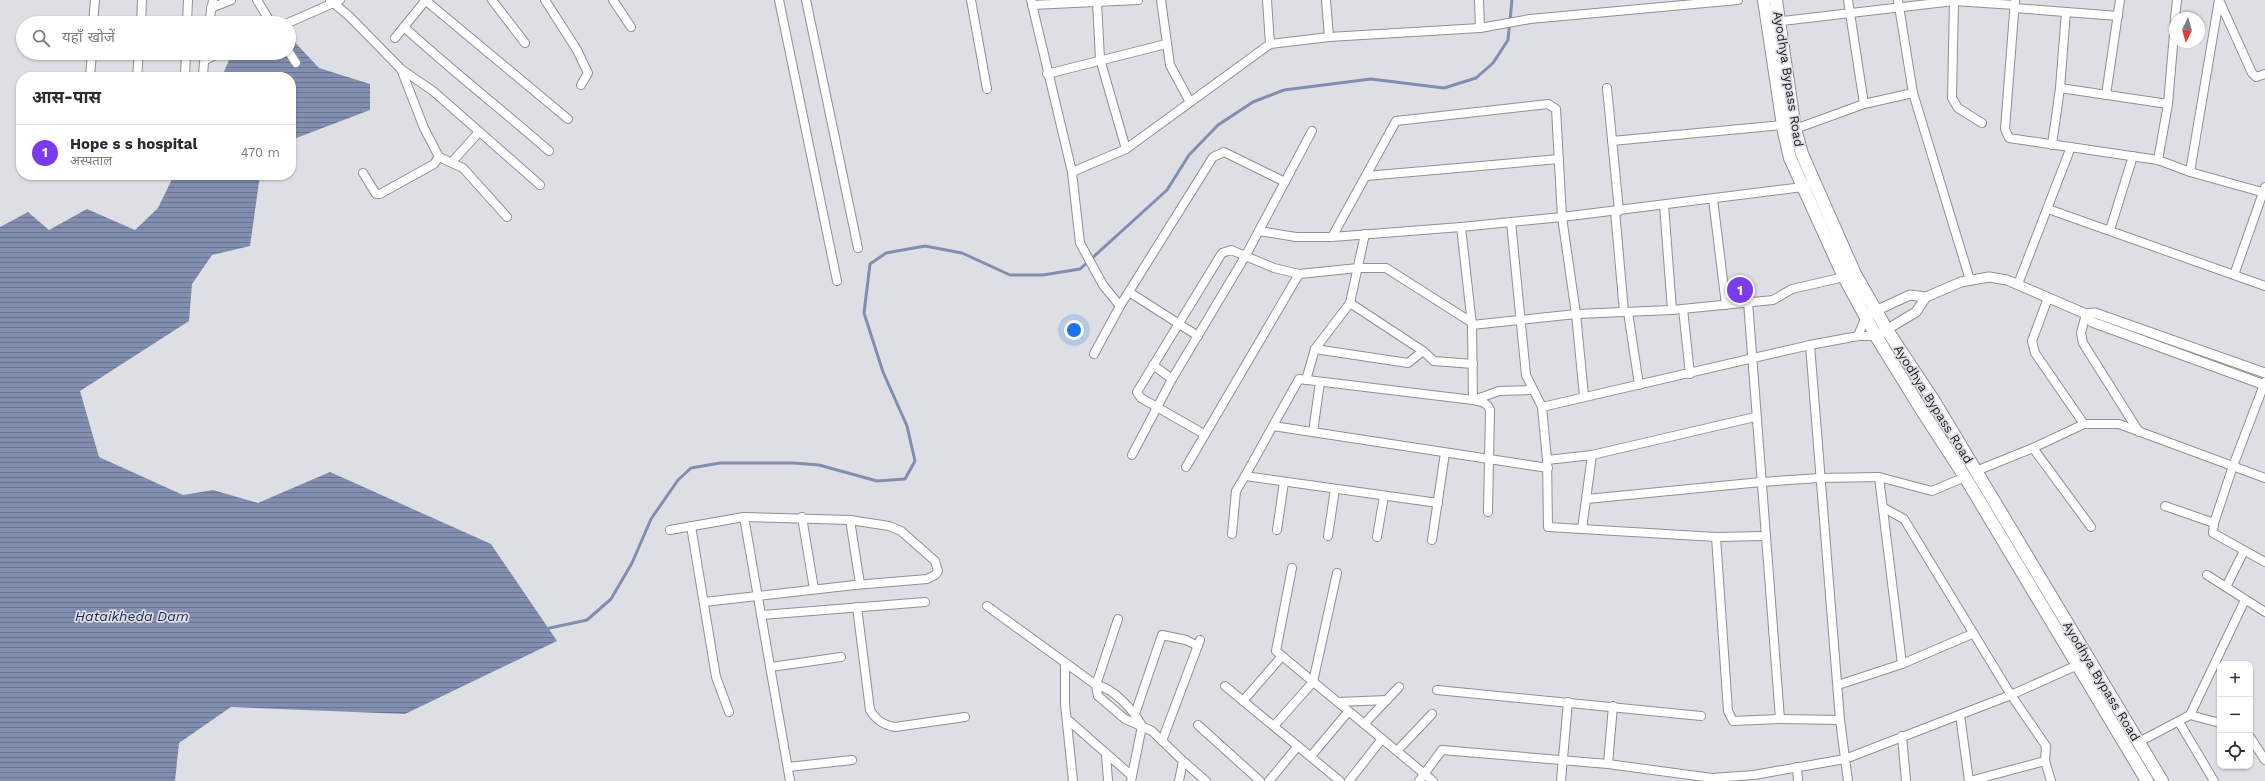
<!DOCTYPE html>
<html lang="hi">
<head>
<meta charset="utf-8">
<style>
  body { margin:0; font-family:"Work Sans","Noto Sans Devanagari",sans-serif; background:#f7f7f7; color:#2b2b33 }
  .controls { position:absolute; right:12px; bottom:12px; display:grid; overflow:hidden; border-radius:8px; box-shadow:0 1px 3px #0004 }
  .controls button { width:36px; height:36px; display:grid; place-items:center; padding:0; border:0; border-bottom:1px solid #e1e1e2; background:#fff; color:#2b2b33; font:20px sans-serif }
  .compass { position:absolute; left:2169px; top:12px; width:36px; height:36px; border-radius:50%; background:#fff; box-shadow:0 1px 3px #0004; rotate:185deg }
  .you { position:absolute; left:1074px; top:330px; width:14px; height:14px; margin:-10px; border:3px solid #fff; border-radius:50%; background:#1a73e8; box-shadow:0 0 0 6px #1a73e833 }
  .badge { display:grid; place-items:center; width:26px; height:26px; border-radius:50%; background:#7c3aed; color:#fff; font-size:13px; font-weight:700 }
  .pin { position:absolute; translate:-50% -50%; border:2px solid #fff; box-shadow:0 1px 4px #0006 }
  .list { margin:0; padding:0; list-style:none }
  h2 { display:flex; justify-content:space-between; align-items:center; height:52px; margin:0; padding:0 16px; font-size:17px }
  h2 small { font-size:13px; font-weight:400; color:#7c7c81 }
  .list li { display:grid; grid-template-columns:26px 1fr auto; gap:12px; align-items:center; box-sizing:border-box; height:56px; padding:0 16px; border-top:1px solid #e1e1e2 }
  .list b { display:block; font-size:15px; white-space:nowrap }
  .list p { margin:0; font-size:13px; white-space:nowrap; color:#7c7c81 }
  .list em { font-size:13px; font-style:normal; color:#7c7c81 }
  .icon { flex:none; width:22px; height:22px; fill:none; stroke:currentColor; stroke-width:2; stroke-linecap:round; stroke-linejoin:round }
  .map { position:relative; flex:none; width:2265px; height:781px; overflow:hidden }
  .search { position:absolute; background:#fff; box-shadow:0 1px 3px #0004; left:16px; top:16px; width:280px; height:44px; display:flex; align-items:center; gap:10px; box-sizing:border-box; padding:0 14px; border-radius:22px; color:#7c7c81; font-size:15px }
  .panel { position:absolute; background:#fff; box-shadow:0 1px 3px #0004; left:16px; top:72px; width:280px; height:108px; border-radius:16px }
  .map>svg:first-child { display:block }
</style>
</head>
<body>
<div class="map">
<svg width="2265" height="781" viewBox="0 0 2265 781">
  <defs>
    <pattern id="water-rules" width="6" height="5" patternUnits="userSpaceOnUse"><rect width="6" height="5" fill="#828eb0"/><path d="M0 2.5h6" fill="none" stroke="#6a748f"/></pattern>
  </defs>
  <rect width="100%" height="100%" fill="#dedfe4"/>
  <!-- water -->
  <g fill="url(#water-rules)">
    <polygon points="289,36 319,68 370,84 370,110 291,140 291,77 217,77 223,74 232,53 289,53"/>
    <polygon points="174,175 260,175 250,246 212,255 192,284 189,321 80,391 99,457 183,495 213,490 258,503 330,472 491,544 557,641 405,714 231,707 179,743 175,781 0,781 0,227 28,212 49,230 87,209 135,230 158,208"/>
  </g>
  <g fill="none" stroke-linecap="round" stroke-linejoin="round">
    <!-- stream -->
    <polyline stroke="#828eb0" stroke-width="3" points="545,629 587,620 611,599 632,563 651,519 678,480 691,468 720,463 794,463 819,465 877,481 905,479 915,461 907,426 883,372 864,313 870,264 886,253 925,246 962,253 1010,275 1043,275 1080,269 1167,190 1189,155 1218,125 1253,102 1284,90 1371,79 1444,88 1476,78 1493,63 1508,40 1512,0"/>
    <defs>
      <g id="minor">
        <polyline points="257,0 271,23"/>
        <polyline points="330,0 350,17 401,69 433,91 540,185"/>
        <polyline points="425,0 568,119"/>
        <polyline points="492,0 525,43"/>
        <polyline points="545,0 577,50 588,73 581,85"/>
        <polyline points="613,0 631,27"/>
        <polyline points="779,0 837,281"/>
        <polyline points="806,0 858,248"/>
        <polyline points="971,0 987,89"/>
        <polyline points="1031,0 1072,172 1080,243 1103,285 1120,306"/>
        <polyline points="1161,0 1170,65 1190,102"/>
        <polyline points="1267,0 1270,44"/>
        <polyline points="1326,0 1329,37"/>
        <polyline points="1479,0 1480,28"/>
        <polyline points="1848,0 1864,104"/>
        <polyline points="1898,0 1913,93 1970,280"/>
        <polyline points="2015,0 2005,129 2009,138 2158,160 2190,172 2265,193"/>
        <polyline points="2219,0 2252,73 2256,77 2265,74"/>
        <polyline points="1954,1 1952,98 1958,108 1982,123"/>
        <polyline points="1097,2 1100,59 1126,149"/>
        <polyline points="1032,5 1138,0"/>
        <polyline points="211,8 231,0"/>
        <polyline points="2014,8 2118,16"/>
        <polyline points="2175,18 2177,0"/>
        <polyline points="1774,22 1954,1 2014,5"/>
        <polyline points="93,23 95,0"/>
        <polyline points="141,23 142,0"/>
        <polyline points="187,23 188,0"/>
        <polyline points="209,23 213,0"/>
        <polyline points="288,23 340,0"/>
        <path d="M 404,27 C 451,70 501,109 549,151"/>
        <polyline points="395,38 425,1"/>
        <polyline points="289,52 296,63"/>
        <polyline points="205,60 220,53"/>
        <polyline points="203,74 205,53"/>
        <polyline points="1047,74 1166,44"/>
        <polyline points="90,77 92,53"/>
        <polyline points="137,77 139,53"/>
        <polyline points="185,77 186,53"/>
        <polyline points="1607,88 1619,211"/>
        <polyline points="2060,88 2168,104"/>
        <polyline points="2106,95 2120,0"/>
        <polyline points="1795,129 1864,104 1913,93"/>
        <polyline points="1612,141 1783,125"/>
        <polyline points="2052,145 2060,88 2066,12"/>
        <polyline points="439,157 463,168 507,217"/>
        <polyline points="2158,160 2168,104 2175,22"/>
        <polyline points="452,162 479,132"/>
        <polyline points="1072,172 1126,149 1270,44 1329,37 1480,28 1530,19 1738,0"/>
        <polyline points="2190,172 2219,0"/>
        <polyline points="363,173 376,194 380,194 434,164 439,157 424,128 401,69"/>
        <polyline points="1366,176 1559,159"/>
        <polyline points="1713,199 1726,305"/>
        <polyline points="1664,205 1672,310"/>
        <polyline points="2048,209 2265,286"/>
        <polyline points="1615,211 1624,312"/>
        <polyline points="1511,222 1526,375 1542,407"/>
        <polyline points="2110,230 2133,156"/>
        <polyline points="1259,231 1296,237 1332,237 1461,227 1562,217 1803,187 1807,185"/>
        <polyline points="1332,237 1396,121 1548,104 1556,109 1562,217 1576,314 1584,396"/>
        <polyline points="2234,275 2265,187"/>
        <polyline points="2018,284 2071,147"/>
        <polyline points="1129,292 1198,336"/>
        <polyline points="2048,298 2032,341 2035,353 2084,424"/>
        <polyline points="1748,302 1780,719"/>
        <polyline points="1350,303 1423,351 1434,361 1473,364"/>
        <polyline points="1683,309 1690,374"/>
        <polyline points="1628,312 1639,385"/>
        <polyline points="2086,314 2081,333 2083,343 2139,432"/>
        <polyline points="1472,325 1576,314 1672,310 1773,300 1792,289 1844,277"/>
        <polyline points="1858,336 1866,316"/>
        <polyline points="1810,345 1840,720 1848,781"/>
        <polyline points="1315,349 1408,363 1423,351"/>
        <polyline points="1094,354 1120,306 1213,157 1224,152 1285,182"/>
        <polyline points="1153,365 1172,379"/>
        <polyline points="1306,380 1315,349 1350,303 1365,234"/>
        <path d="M 1473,400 C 1481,402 1487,402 1490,410 L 1488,512"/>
        <polyline points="1474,400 1499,391 1533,390"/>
        <polyline points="1273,426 1548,468"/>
        <polyline points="1313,432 1320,382"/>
        <polyline points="1204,434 1141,398 1137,392 1222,253 1231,250 1274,268 1299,274 1358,268 1386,268 1471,322"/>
        <polyline points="2033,448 2091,527"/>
        <polyline points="1132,455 1172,379 1246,255 1312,131"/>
        <polyline points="1547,460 1592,455 1755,417"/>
        <polyline points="1186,467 1299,274"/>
        <polyline points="1976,471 2033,448 2084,424 2119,424 2265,478"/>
        <polyline points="1879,477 1902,664"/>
        <polyline points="1587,499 1761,482 1820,478 1879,477 1932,491 1965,477"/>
        <polyline points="1438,503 1245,476 1299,379 1473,400 1472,325 1461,227"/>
        <polyline points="2165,506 2214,523 2233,466 2265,382"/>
        <polyline points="1884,508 1904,519 2011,695 2046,746 2045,761 1970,781"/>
        <polyline points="802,517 814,589"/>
        <polyline points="850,520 860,584"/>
        <polyline points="2214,523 2213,533 2265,562"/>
        <polyline points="691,526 716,677 729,712"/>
        <polyline points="1582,529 1592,455"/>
        <polyline points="670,530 744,517 790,781"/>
        <polyline points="1277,530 1284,482"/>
        <polyline points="1232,534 1236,491 1245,476"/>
        <polyline points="1328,536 1335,489"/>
        <polyline points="1765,536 1716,537 1548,527 1547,460 1542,407 1810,345 1858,336 1876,336"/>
        <polyline points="1377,537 1384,496"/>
        <polyline points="1716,537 1728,711 1733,721 1780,719 1840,720"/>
        <polyline points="1432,540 1445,453"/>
        <polyline points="1292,568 1276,651 1433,781"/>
        <polyline points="2207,575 2265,612"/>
        <polyline points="2226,587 2244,551"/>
        <polyline points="704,602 855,585 927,579 935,575 938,571 935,561 901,531 889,526 850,520 744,517"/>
        <path d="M 987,606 L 1096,685 C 1114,688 1134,711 1142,726 L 1131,781"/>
        <path d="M 857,607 L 870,710 C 876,720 883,725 895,727 L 965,717"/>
        <polyline points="761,615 925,602"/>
        <polyline points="1118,619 1096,685 1098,696 1125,719 1152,731 1183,761"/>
        <polyline points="1065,663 1065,704 1073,781"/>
        <polyline points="771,667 841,657"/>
        <polyline points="1838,685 1902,664 1972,634"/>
        <polyline points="1225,686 1340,781"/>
        <polyline points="1437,690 1701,716"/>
        <polyline points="1243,701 1282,656"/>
        <polyline points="1338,702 1387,700"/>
        <polyline points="1135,714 1162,635 1186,640 1198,646"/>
        <polyline points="1960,715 1969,781"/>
        <polyline points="2190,715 2245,600"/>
        <polyline points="1067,719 1132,776"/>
        <polyline points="2179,722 2214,781"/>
        <polyline points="1364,724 1399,687"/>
        <polyline points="1198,725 1260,781"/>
        <polyline points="1274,726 1313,682 1337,573"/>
        <polyline points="1902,736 1906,781"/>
        <polyline points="2250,737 2265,760"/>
        <polyline points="1162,741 1200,640"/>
        <polyline points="2139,742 2190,715 2220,723"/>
        <polyline points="1397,751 1432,714"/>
        <polyline points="1106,754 1108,781"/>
        <polyline points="1311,756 1348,712"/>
        <polyline points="2045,761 2051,781"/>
        <polyline points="1608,764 1613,706"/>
        <polyline points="788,767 852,760"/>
        <polyline points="1797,767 1798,781"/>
        <polyline points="1179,781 1183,761 1206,781"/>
        <polyline points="1269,781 1298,746"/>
        <polyline points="1349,781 1382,739"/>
        <polyline points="1419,781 1442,750 1608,764 1712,778 1754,775 1845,759 2011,695 2082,663"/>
        <polyline points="1561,781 1568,702"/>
      </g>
      <g id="tertiary">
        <polyline points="1871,313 1910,295 1926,297 1961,282 1989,277 2007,280 2086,314 2095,313 2265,373"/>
        <polyline points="2086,314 2092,322 2265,385"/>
        <polyline points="1881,333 1916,312 1926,297"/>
      </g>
      <g id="primary">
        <polyline points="1764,0 1784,132 1790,158 1844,277 1876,336 1921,409 1965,477 2147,781"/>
        <polyline points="1776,0 1795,129 1802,154 1855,274 1887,330 1934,401 2162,781"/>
      </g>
    </defs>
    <!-- minor casing -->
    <use href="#minor" stroke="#8f9095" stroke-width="10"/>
    <!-- tertiary casing -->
    <use href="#tertiary" stroke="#8f9095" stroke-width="11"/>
    <!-- primary casing -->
    <use href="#primary" stroke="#8f9095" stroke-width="14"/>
    <!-- minor -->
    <use href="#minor" stroke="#fff" stroke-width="8"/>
    <!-- tertiary -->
    <use href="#tertiary" stroke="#fff" stroke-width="9"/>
    <!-- primary -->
    <use href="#primary" stroke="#fff" stroke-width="12"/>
  </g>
  <g text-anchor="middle" stroke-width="3.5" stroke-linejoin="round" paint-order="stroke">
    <!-- street labels -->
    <g font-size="13" fill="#222324" stroke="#dedfe4">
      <text transform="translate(1789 79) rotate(81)" y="5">Ayodhya Bypass Road</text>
      <text transform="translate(1934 404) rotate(58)" y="5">Ayodhya Bypass Road</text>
      <text transform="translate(2102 681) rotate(59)" y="5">Ayodhya Bypass Road</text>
    </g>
    <!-- water labels -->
    <g font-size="14" font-style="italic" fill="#1b2754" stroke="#dedfe4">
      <text x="132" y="621">Hataikheda Dam</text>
    </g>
  </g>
</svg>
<div class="controls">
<button>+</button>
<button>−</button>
<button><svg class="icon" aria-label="locate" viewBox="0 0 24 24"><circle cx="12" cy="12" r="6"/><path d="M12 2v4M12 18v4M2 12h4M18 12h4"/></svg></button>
</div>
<svg class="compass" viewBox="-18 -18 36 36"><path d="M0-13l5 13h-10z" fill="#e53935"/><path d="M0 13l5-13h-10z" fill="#7c7c81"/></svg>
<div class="you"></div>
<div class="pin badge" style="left:1740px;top:290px">1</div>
<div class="search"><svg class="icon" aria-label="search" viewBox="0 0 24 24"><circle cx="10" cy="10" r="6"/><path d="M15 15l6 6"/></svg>यहाँ खोजें</div>
<section class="panel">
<h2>आस-पास<small></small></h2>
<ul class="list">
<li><span class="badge">1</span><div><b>Hope s s hospital</b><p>अस्पताल</p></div><em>470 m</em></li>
</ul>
</section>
</div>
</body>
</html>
